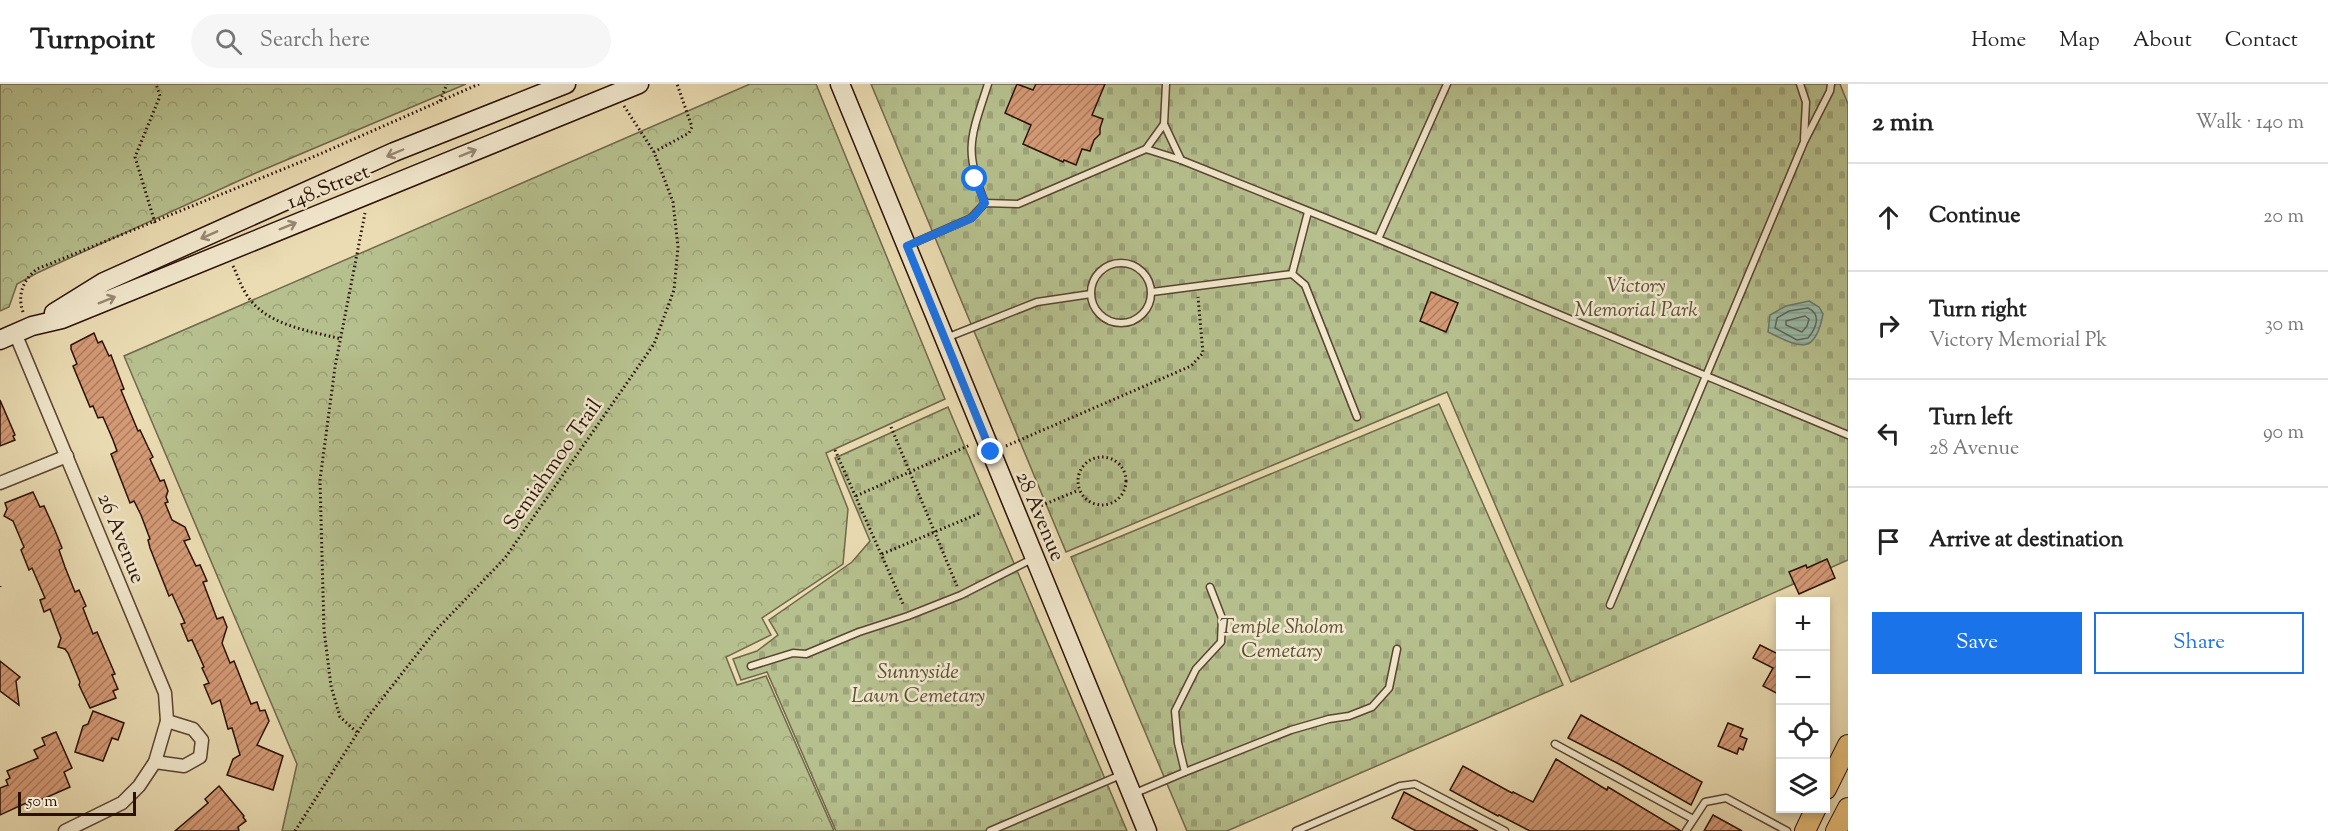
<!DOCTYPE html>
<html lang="en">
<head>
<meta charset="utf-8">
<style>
  body { margin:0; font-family:"Sorts Mill Goudy",serif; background:#f6f6f6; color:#222 }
  .controls { position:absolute; right:18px; bottom:18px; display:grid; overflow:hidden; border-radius:0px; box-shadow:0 3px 9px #0003 }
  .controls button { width:54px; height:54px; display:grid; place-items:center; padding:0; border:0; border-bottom:2px solid #e0e0e0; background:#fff; color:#222; font:30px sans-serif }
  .scale { position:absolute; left:18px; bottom:15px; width:118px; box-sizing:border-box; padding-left:6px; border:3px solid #2a1106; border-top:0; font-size:16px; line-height:21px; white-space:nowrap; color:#2a1106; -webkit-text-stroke:4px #f2e8ce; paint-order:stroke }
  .stop { position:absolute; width:18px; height:18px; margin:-14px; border:4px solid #1a73e8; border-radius:50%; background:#fff }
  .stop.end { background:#1a73e8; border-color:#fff; box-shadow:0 2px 6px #0008 }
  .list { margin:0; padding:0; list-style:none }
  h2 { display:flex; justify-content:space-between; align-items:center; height:78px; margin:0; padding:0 24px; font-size:26px }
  h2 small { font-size:20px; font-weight:400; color:#767676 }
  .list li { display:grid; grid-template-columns:39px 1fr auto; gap:18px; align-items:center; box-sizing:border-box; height:108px; padding:0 24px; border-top:2px solid #e0e0e0 }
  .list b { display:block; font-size:22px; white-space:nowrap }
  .list p { margin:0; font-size:20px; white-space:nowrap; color:#767676 }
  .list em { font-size:20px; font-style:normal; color:#767676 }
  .actions { display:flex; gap:12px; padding:18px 24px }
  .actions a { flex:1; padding:14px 0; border:2px solid #1a73e8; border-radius:0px; text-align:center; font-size:21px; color:#1a73e8 }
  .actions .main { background:#1a73e8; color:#fff }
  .icon { flex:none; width:33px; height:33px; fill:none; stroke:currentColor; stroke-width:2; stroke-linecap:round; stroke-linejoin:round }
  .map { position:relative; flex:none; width:1848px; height:747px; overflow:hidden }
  header { display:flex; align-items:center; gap:36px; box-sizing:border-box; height:84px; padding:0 30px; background:#fff; border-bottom:2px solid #e0e0e0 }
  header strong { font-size:28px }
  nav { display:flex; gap:33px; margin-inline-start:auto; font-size:21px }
  .search { width:420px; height:54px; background:#f6f6f6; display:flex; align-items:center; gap:15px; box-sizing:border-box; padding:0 21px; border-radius:33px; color:#767676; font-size:22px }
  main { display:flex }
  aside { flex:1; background:#fff }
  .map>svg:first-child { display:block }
</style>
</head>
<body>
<header>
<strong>Turnpoint</strong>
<div class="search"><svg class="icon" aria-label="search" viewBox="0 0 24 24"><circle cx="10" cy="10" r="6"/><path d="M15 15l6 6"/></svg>Search here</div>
<nav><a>Home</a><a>Map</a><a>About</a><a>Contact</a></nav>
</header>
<main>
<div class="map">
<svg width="1848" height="747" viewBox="0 0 1848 747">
  <defs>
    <pattern id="forest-crowns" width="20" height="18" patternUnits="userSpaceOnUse" patternTransform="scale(1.5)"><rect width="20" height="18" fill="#b6c08e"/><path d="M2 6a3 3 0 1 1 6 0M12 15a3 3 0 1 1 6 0" fill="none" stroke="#9da479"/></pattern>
    <pattern id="cemetery-stones" width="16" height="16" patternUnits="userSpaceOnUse" patternTransform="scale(1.5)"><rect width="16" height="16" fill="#b6c08e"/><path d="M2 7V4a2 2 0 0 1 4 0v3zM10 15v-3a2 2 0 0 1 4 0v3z" fill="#9da479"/></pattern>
    <pattern id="water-rules" width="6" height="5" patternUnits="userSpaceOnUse" patternTransform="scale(1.5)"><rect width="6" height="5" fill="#98bcab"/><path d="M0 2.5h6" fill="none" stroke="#83a192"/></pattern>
    <pattern id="building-hatch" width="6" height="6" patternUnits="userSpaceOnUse" patternTransform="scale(1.5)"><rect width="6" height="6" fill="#d49a76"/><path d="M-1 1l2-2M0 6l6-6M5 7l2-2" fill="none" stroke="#ac7c5f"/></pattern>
  </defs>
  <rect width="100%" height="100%" fill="#ebdcb3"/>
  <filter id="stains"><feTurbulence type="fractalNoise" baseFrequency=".00333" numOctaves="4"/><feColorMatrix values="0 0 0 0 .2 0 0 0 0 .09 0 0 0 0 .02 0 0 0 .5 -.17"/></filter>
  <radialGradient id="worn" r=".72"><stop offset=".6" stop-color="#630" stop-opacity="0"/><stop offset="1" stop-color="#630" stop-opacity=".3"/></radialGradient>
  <!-- forest -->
  <g fill="url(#forest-crowns)" stroke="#70684a" stroke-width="1.5">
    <polygon points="0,0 466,0 258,88 37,189 17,200 9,223 0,227"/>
    <polygon points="750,0 816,0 945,315 826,369 848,425 843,480 762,534 771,551 726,573 737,601 766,592 834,747 282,747 297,680 124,272"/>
  </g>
  <!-- cemetery -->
  <g fill="url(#cemetery-stones)" stroke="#70684a" stroke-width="1.5">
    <polygon points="871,0 1840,0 1848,20 1848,476 1571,598 1447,308 1066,468"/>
    <polygon points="1439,320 1563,601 1227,747 1187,747 1071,473"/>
    <polygon points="948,323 1127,747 836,747 767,588 741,596 733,575 757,567 778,551 769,536 852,478 870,457 835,374"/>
  </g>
  <!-- water -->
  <path fill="url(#water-rules)" stroke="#6c7869" stroke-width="1.5" d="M 1809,217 L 1819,223 L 1823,230 C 1815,273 1799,263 1768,248 L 1770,231 L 1786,222 Z"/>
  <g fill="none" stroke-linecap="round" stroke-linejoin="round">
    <!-- shore -->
    <g stroke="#616658" stroke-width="1.5">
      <path d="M 1808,224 C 1822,231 1816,244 1808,254 L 1797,256 L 1775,244 L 1777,234 L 1789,227 Z"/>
      <polygon points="1805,232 1809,235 1807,242 1802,248 1786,241 1786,237"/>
    </g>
  </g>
  <!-- building -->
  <g fill="url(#building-hatch)" stroke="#2a1106" stroke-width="1.5">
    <polygon points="1017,0 1033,6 1036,0 1105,0 1092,31 1103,35 1100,44 1100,50 1094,56 1090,67 1082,65 1076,81 1064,76 1063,78 1023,60 1031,41 1005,29"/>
    <polygon points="1431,208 1458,219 1446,248 1420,237"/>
    <polygon points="94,249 98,259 102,257 109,272 111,271 124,305 121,306 138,347 140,346 148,363 153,373 150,375 160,397 164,396 168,407 166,413 168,418 165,419 172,436 185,443 190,455 184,457 196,482 200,481 207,497 203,498 217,535 223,533 227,543 222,559 230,579 234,577 251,620 257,618 260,627 265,626 269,637 257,661 283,672 273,706 227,691 233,675 240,671 232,644 228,645 220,616 212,620 204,601 209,599 202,584 204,583 192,556 188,557 181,540 185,539 172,510 169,512 150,464 148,456 150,455 141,431 134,417 130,419 111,370 117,367 113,356 103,333 98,334 93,322 90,323 73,282 77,280 71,265 71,261"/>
    <polygon points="0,316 15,351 13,352 15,356 0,362"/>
    <polygon points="33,408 40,423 44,422 54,444 62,464 59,466 65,483 75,508 79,506 86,522 83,524 93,550 97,548 115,590 112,591 118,605 113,607 116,614 90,624 79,601 80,598 68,569 65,565 58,563 61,554 59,549 50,525 44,528 40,516 45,514 32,484 29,486 21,466 24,463 13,437 4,432 7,425 5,419"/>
    <polygon points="1827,475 1835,494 1799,510 1789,488 1806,481 1807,484"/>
    <polygon points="1760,561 1780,571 1780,569 1780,611 1763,602 1773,584 1753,574"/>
    <polygon points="0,577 20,593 16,597 19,621 0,607"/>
    <polygon points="93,627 124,639 118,656 112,654 103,677 75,668 83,642 88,640"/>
    <polygon points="1581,631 1702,698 1691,721 1619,680 1568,654"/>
    <polygon points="1728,639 1743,645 1740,652 1747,655 1743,666 1739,664 1737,670 1718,662"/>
    <polygon points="56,648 72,684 64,688 70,703 27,722 26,719 0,731 0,704 8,701 6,696 10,694 7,687 38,674 34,666 45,661 42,654"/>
    <polygon points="1556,675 1607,706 1608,703 1681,747 1530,747 1499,731 1498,732 1450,706 1463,682 1512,709 1513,708 1533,718"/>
    <polygon points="219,702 244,732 243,733 246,737 238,743 239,747 175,747 208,719 205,715"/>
    <polygon points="1404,708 1478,747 1416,747 1392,734"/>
    <polygon points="1713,731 1742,747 1704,747"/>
  </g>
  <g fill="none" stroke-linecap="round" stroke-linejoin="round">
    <defs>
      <g id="lane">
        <polyline points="1800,0 1806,18 1804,55"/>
        <polyline points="1164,40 1181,76"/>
        <polyline points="1146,65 1181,76 1378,155 1848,351"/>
        <path d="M 985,119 C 963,65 971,53 988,0"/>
        <polyline points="1378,155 1447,0"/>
        <polyline points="907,162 971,134 985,119 1018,120 1146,65 1164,40 1166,0"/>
        <circle cx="1121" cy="209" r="30"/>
        <polyline points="1292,190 1305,201 1357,333"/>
        <polyline points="1152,208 1292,190 1308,128"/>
        <polyline points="946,254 1037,218 1091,210"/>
        <polyline points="1610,521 1804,58 1830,7 1831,0"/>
        <polyline points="751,582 793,569 806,570 859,548 908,532 961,511 1034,474"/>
        <polyline points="1555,660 1693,735"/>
        <polyline points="1185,688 1291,646 1329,635 1349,632 1372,623 1389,604 1397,565"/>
        <polyline points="1133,710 1185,688 1178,659 1175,627 1196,585 1221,558 1222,534 1210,503"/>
        <polyline points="990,747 1123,690"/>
        <polyline points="1296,747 1400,702 1415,700 1505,747"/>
        <polyline points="1686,747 1705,718 1726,714 1787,747"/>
      </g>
      <g id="street">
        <polyline points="15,249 165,609 167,637 155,678 139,702 122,719 65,747"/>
        <polyline points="0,399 67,372"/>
        <polyline points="155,678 184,682 200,673 202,656 193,645 167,637"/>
      </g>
      <g id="secondary">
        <polyline points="840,0 1147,747"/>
        <polyline points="54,229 104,198 394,68 566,0"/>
        <polyline points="0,256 32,242 62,235 639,0"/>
      </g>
      <g id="primary">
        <polyline points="1826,705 1848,661"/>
        <polyline points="1805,747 1816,724"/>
        <polyline points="1836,747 1848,724"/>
      </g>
    </defs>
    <!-- lane casing -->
    <use href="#lane" stroke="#5a4431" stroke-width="9"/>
    <!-- street casing -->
    <use href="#street" stroke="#5a4431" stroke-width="15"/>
    <!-- secondary casing -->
    <use href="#secondary" stroke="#2a1106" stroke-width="21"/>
    <!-- primary casing -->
    <use href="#primary" stroke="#2a1106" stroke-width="22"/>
    <!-- path -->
    <g stroke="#2a1106" stroke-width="3" stroke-dasharray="1.5 3" stroke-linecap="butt">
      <polyline points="440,17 447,0"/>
      <polyline points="624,22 654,68"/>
      <polyline points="155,139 135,73 160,12 156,0"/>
      <path d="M 233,182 C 237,190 240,200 245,208 C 263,241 307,246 341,255"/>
      <path d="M 23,228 C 17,211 23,196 37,185 L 313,73 L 479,0"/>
      <polyline points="891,343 957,502"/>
      <polyline points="1006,362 1191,282 1203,269 1198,213"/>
      <polyline points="835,366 904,522"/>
      <circle cx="1102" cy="397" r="24"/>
      <polyline points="856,412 970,361"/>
      <polyline points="1033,425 1079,406"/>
      <polyline points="882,470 980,429"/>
      <polyline points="0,502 0,503"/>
      <polyline points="357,648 340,633 331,602 324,546 320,396 335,283 365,129"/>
      <polyline points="295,747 367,634 436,546 505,474 654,260 674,206 678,163 673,118 654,68 689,49 692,43 677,0"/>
    </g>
    <!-- lane -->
    <use href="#lane" stroke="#f2e8ce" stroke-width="6"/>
    <!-- street -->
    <use href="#street" stroke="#f2e8ce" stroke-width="12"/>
    <!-- secondary -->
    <use href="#secondary" stroke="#f2e8ce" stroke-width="18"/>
    <!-- primary -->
    <use href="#primary" stroke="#e6be7a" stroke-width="20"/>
  </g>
  <!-- one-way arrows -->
  <defs><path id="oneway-shaft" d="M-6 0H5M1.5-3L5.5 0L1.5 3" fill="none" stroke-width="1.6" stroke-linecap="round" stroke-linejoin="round" transform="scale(1.5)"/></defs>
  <g stroke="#988774">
    <use href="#oneway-shaft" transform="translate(395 69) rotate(157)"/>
    <use href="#oneway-shaft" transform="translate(468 69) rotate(-22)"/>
    <use href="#oneway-shaft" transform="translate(288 142) rotate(-22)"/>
    <use href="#oneway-shaft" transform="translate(209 151) rotate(156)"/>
    <use href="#oneway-shaft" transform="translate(107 216) rotate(-22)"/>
  </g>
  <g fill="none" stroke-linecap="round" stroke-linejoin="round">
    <!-- route -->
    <polyline stroke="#1a73e8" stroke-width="8" points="975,95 985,119 972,134 907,162 991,368"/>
  </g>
  <g text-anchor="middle" stroke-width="5" stroke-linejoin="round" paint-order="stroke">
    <!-- street labels -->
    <g font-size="21" fill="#2a1106" stroke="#f2e8ce">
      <text transform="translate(328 102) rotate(-22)" y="7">148 Street</text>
      <text transform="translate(552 380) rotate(-55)" y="7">Semiahmoo Trail</text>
      <text transform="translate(1041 432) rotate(67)" y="7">28 Avenue</text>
      <text transform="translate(122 454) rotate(68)" y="7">26 Avenue</text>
    </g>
    <!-- park labels -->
    <g font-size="21" font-style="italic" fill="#5b4e36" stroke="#f2e8ce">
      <text x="1636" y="208">Victory<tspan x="1636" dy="24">Memorial Park</tspan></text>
      <text x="1282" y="549">Temple Sholom<tspan x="1282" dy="24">Cemetary</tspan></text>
      <text x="918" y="594">Sunnyside<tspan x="918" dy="24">Lawn Cemetary</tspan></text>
    </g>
  </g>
  <rect width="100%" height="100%" filter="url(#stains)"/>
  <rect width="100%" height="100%" fill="url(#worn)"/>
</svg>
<div class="controls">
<button>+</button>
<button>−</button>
<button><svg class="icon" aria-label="locate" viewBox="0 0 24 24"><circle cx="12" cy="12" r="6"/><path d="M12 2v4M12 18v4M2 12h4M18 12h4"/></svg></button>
<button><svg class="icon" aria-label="layers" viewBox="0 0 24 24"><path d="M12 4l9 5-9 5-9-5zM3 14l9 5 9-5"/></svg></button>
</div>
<div class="scale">50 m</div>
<div class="stop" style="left:975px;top:95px"></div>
<div class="stop end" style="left:991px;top:368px"></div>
</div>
<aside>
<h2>2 min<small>Walk · 140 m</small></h2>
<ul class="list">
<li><svg class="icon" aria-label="ahead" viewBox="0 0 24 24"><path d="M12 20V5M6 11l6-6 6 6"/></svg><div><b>Continue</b></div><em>20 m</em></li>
<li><svg class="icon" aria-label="right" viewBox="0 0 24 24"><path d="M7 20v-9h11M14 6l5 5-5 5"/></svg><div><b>Turn right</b><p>Victory Memorial Pk</p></div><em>30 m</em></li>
<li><svg class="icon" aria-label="left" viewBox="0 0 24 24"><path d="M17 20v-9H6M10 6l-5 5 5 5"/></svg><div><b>Turn left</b><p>28 Avenue</p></div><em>90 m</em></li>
<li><svg class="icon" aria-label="arrive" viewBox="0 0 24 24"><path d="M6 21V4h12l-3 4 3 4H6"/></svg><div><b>Arrive at destination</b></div></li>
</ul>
<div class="actions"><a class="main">Save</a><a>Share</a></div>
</aside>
</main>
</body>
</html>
